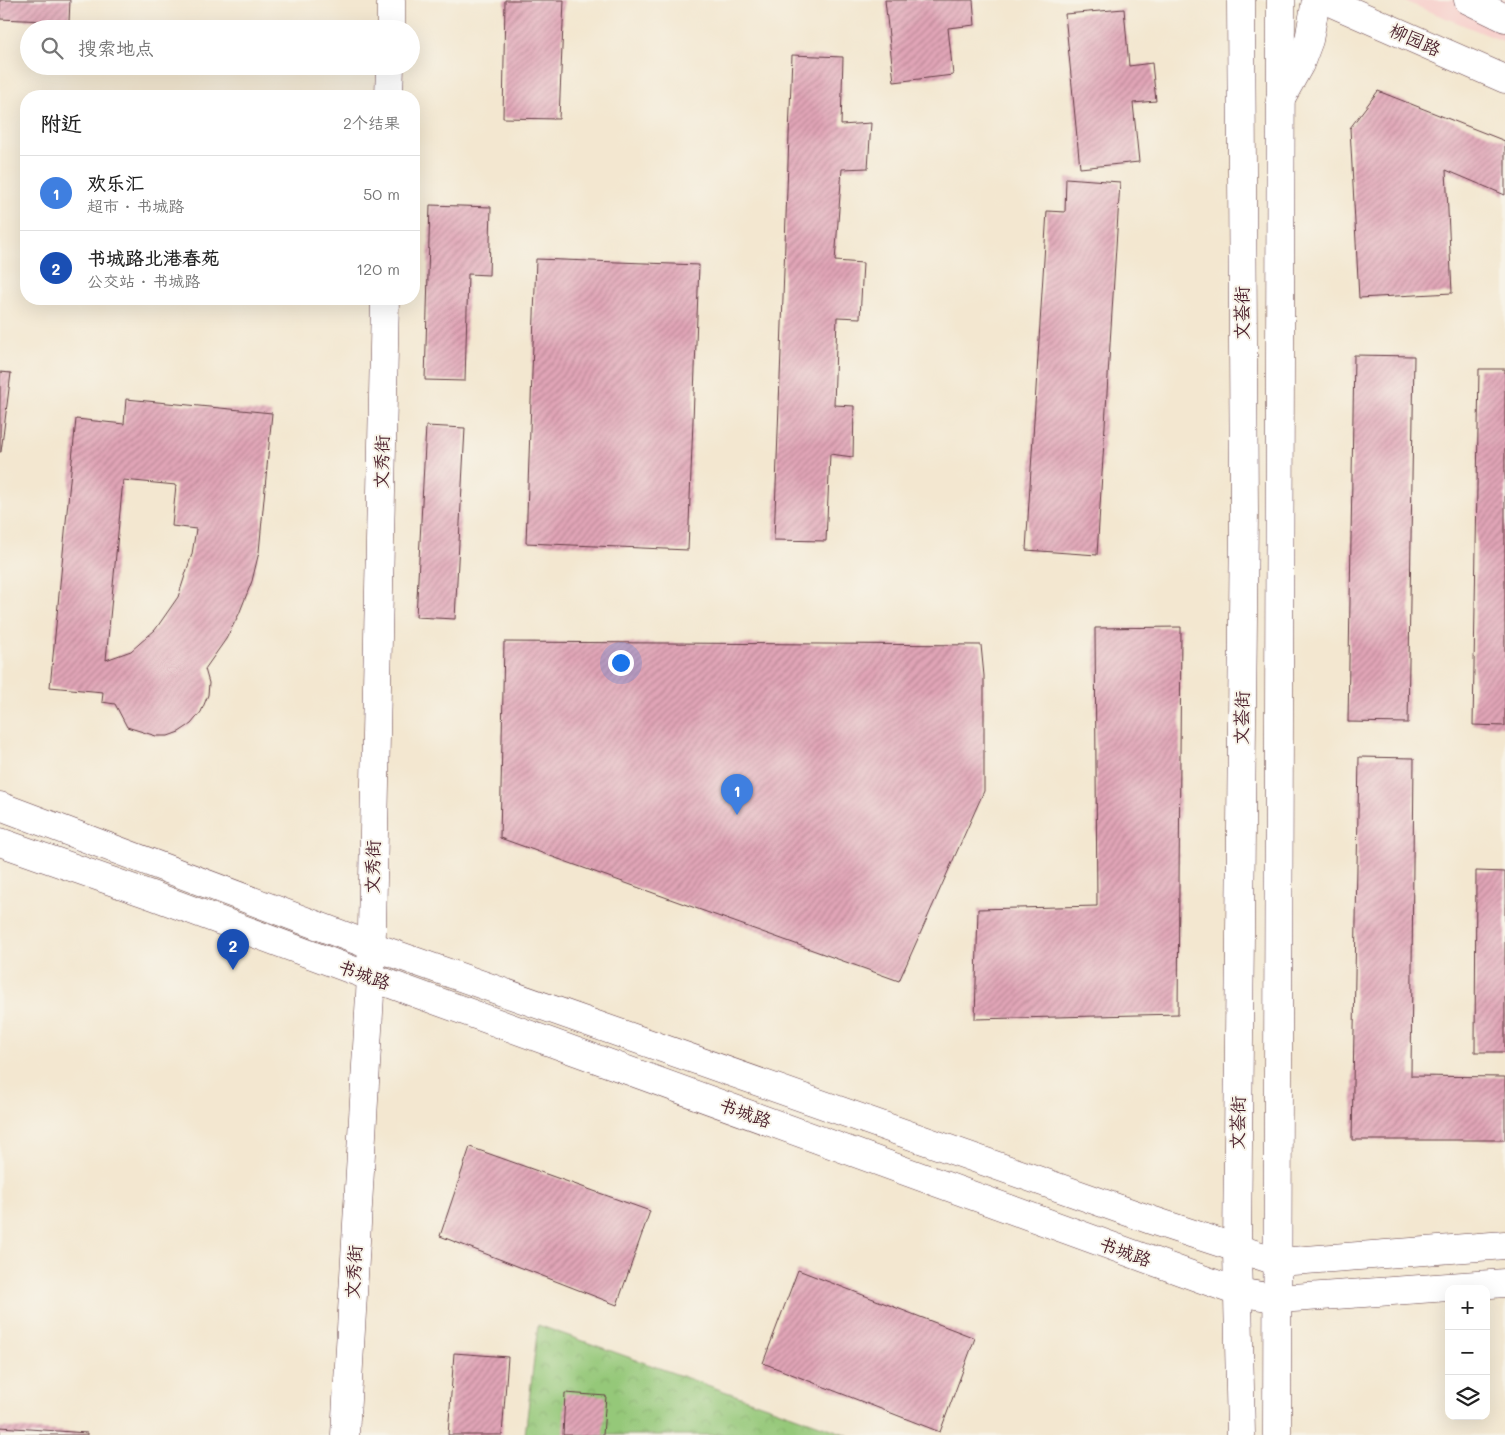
<!DOCTYPE html>
<html lang="zh">
<head>
<meta charset="utf-8">
<style>
  body { margin:0; font-family:Mali,"LXGW WenKai TC",sans-serif; background:#f2f2f2; color:#222 }
  .controls { position:absolute; right:15px; bottom:15px; display:grid; overflow:hidden; border-radius:10px; box-shadow:0 5px 20px #0002 }
  .controls button { width:45px; height:45px; display:grid; place-items:center; padding:0; border:0; border-bottom:1px solid #e0e0e0; background:#fff; color:#222; font:25px sans-serif }
  .you { position:absolute; left:620px; top:662px; width:18px; height:18px; margin:-12px; border:4px solid #fff; border-radius:50%; background:#1a73e8; box-shadow:0 0 0 8px #1a73e833 }
  .badge { display:grid; place-items:center; width:32px; height:32px; border-radius:50%; background:#0b8043; color:#fff; font-size:16px; font-weight:700 }
  .pin { position:absolute; translate:-50% -41px; filter:drop-shadow(0 1px 2px #0008) }
  .pin::after { content:''; position:absolute; top:26px; width:18px; height:15px; background:inherit; clip-path:polygon(0 0,100% 0,50% 100%) }
  .list { margin:0; padding:0; list-style:none }
  h2 { display:flex; justify-content:space-between; align-items:center; height:65px; margin:0; padding:0 20px; font-size:21px }
  h2 small { font-size:16px; font-weight:400; color:#767676 }
  .list li { display:grid; grid-template-columns:32px 1fr auto; gap:15px; align-items:center; box-sizing:border-box; height:75px; padding:0 20px; border-top:1px solid #e0e0e0 }
  .list b { display:block; font-size:19px; white-space:nowrap }
  .list p { margin:0; font-size:16px; white-space:nowrap; color:#767676 }
  .list em { font-size:16px; font-style:normal; color:#767676 }
  .icon { flex:none; width:28px; height:28px; fill:none; stroke:currentColor; stroke-width:2; stroke-linecap:round; stroke-linejoin:round }
  .map { position:relative; flex:none; width:1505px; height:1435px; overflow:hidden }
  .search { position:absolute; background:#fff; box-shadow:0 5px 20px #0002; left:20px; top:20px; width:400px; height:55px; display:flex; align-items:center; gap:12px; box-sizing:border-box; padding:0 18px; border-radius:28px; color:#767676; font-size:19px }
  .panel { position:absolute; background:#fff; box-shadow:0 5px 20px #0002; left:20px; top:90px; width:400px; height:215px; border-radius:20px }
  .map>svg:first-child { display:block }
</style>
</head>
<body>
<div class="map">
<svg width="1505" height="1435" viewBox="0 0 1505 1435">
  <defs>
    <pattern id="park-crowns" width="20" height="18" patternUnits="userSpaceOnUse" patternTransform="scale(1.25)"><rect width="20" height="18" fill="#95c879"/><path d="M2 6a3 3 0 1 1 6 0M12 15a3 3 0 1 1 6 0" fill="none" stroke="#82ab69"/></pattern>
    <pattern id="building-hatch" width="6" height="6" patternUnits="userSpaceOnUse" patternTransform="scale(1.25)"><rect width="6" height="6" fill="#e1a5b7"/><path d="M-1 1l2-2M0 6l6-6M5 7l2-2" fill="none" stroke="#b88695"/></pattern>
  </defs>
  <rect width="100%" height="100%" fill="#f7f3e8"/>
  <filter id="ink" filterUnits="userSpaceOnUse"><feTurbulence type="fractalNoise" baseFrequency=".02" numOctaves="2"/><feDisplacementMap in="SourceGraphic" scale="10" xChannelSelector="R" yChannelSelector="G"/><feConvolveMatrix kernelMatrix="1 2 1 2 8 2 1 2 1" color-interpolation-filters="sRGB"/></filter>
  <filter id="wash" filterUnits="userSpaceOnUse"><feTurbulence type="fractalNoise" baseFrequency=".0096" numOctaves="4" result="noise"/><feDisplacementMap in="SourceGraphic" scale="20" xChannelSelector="R" yChannelSelector="G"/><feGaussianBlur stdDeviation="1.12" result="paint"/><feColorMatrix in="noise" values="0 0 0 0 0 0 0 0 0 0 0 0 0 0 0 0 0 1.4 0 .05"/><feComposite in="paint" operator="in"/></filter>
  <g filter="url(#wash)">
    <rect width="100%" height="100%" fill="#f3e7d0"/>
    <!-- built -->
    <polygon fill="#f7d0cc" points="1401,0 1505,0 1505,42"/>
    <!-- park -->
    <polygon fill="url(#park-crowns)" stroke="#707452" points="538,1325 848,1435 525,1435"/>
    <g id="blocks">
      <!-- building -->
      <g fill="url(#building-hatch)" fill-rule="evenodd">
        <polygon points="0,0 70,0 69,22 0,19"/>
        <polygon points="505,0 564,0 559,119 503,118"/>
        <polygon points="885,0 973,0 975,25 948,28 953,75 894,82"/>
        <polygon points="1124,9 1129,66 1152,63 1156,101 1133,103 1139,162 1080,168 1065,14"/>
        <polygon points="792,55 843,57 841,125 871,123 868,168 842,169 835,261 863,263 860,318 837,317 834,405 854,406 853,457 830,454 826,541 774,540"/>
        <polygon points="1378,91 1505,141 1505,195 1446,170 1452,293 1359,298 1350,128"/>
        <polygon points="1066,178 1120,182 1097,555 1026,550 1047,211 1065,212"/>
        <polygon points="430,205 491,207 489,275 468,274 465,381 425,380"/>
        <polygon points="536,259 699,265 688,550 526,543"/>
        <polygon points="1354,355 1414,356 1408,723 1348,722"/>
        <polygon points="1479,369 1505,369 1505,726 1473,725"/>
        <polygon points="0,372 11,373 1,452 0,452"/>
        <path d="M 126,399 L 272,413 L 259,552 L 252,581 L 239,614 L 226,639 L 205,669 L 209,683 L 208,695 L 201,712 L 191,724 L 179,732 L 168,736 L 156,736 L 127,727 L 115,704 L 102,702 L 103,692 L 50,687 L 76,419 L 124,424 ZM 123,480 L 176,485 L 172,526 L 196,529 L 192,554 L 178,597 L 155,630 L 131,651 L 106,660 Z"/>
        <polygon points="426,426 465,428 455,619 416,617"/>
        <polygon points="1181,627 1178,1014 975,1019 978,909 1097,906 1095,628"/>
        <polygon points="504,642 981,645 984,676 984,791 899,981 500,838"/>
        <polygon points="1359,757 1414,758 1411,1076 1505,1077 1505,1140 1352,1140"/>
        <polygon points="1476,871 1505,872 1505,1052 1475,1052"/>
        <polygon points="470,1147 650,1211 617,1305 440,1236"/>
        <polygon points="798,1270 975,1338 940,1432 763,1363"/>
        <polygon points="454,1353 508,1357 502,1435 448,1435"/>
        <polygon points="565,1393 606,1396 603,1435 563,1435"/>
        <polygon points="0,1427 87,1433 87,1435 0,1435"/>
      </g>
    </g>
  </g>
  <g filter="url(#ink)">
    <use href="#blocks" fill-opacity="0" stroke="#633d44" stroke-width="1"/>
    <g fill="none" stroke-linecap="round" stroke-linejoin="round">
      <defs>
        <g id="minor">
          <polyline points="1468,0 1505,18"/>
          <polyline points="1280,100 1300,64 1309,40 1316,0"/>
        </g>
        <g id="tertiary">
          <polyline points="1325,0 1505,79"/>
          <polyline points="391,29 391,0"/>
          <polyline points="389,96 390,66"/>
          <polyline points="345,1435 371,977 385,299"/>
        </g>
        <g id="secondary">
          <polyline points="1241,0 1244,511 1237,1250 1241,1435"/>
          <polyline points="0,806 372,946 1151,1220 1279,1262 1505,1245"/>
          <polyline points="0,842 154,896 371,977 1238,1292 1279,1299 1505,1283"/>
          <polyline points="1277,1435 1281,0"/>
        </g>
      </defs>
      <!-- minor casing -->
      <use href="#minor" stroke="#633d44" stroke-width="29"/>
      <!-- tertiary casing -->
      <use href="#tertiary" stroke="#633d44" stroke-width="29"/>
      <!-- secondary casing -->
      <use href="#secondary" stroke="#633d44" stroke-width="29"/>
      <!-- minor -->
      <use href="#minor" stroke="#fff" stroke-width="28"/>
      <!-- tertiary -->
      <use href="#tertiary" stroke="#fff" stroke-width="28"/>
      <!-- secondary -->
      <use href="#secondary" stroke="#fff" stroke-width="28"/>
    </g>
  </g>
  <g text-anchor="middle" stroke-width="4" stroke-linejoin="round" paint-order="stroke">
    <!-- street labels -->
    <g font-size="18" fill="#4a1f2b" stroke="#f7f3e8">
      <text transform="translate(1415 40) rotate(24)" y="6">柳园路</text>
      <text transform="translate(1242 313) rotate(-90)" y="6">文荟街</text>
      <text transform="translate(382 462) rotate(-89)" y="6">文秀街</text>
      <text transform="translate(1242 718) rotate(-89)" y="6">文荟街</text>
      <text transform="translate(373 867) rotate(-89)" y="6">文秀街</text>
      <text transform="translate(364 975) rotate(20)" y="6">书城路</text>
      <text transform="translate(745 1113) rotate(20)" y="6">书城路</text>
      <text transform="translate(1238 1123) rotate(-89)" y="6">文荟街</text>
      <text transform="translate(1125 1252) rotate(20)" y="6">书城路</text>
      <text transform="translate(354 1272) rotate(-87)" y="6">文秀街</text>
    </g>
  </g>
</svg>
<div class="controls">
<button>+</button>
<button>−</button>
<button><svg class="icon" aria-label="layers" viewBox="0 0 24 24"><path d="M12 4l9 5-9 5-9-5zM3 14l9 5 9-5"/></svg></button>
</div>
<div class="you"></div>
<div class="pin badge" style="left:737px;top:815px;background:#3f7fe0">1</div>
<div class="pin badge" style="left:233px;top:970px;background:#1a4fb4">2</div>
<div class="search"><svg class="icon" aria-label="search" viewBox="0 0 24 24"><circle cx="10" cy="10" r="6"/><path d="M15 15l6 6"/></svg>搜索地点</div>
<section class="panel">
<h2>附近<small>2个结果</small></h2>
<ul class="list">
<li><span class="badge" style="background:#3f7fe0">1</span><div><b>欢乐汇</b><p>超市 · 书城路</p></div><em>50 m</em></li>
<li><span class="badge" style="background:#1a4fb4">2</span><div><b>书城路北港春苑</b><p>公交站 · 书城路</p></div><em>120 m</em></li>
</ul>
</section>
</div>
</body>
</html>
